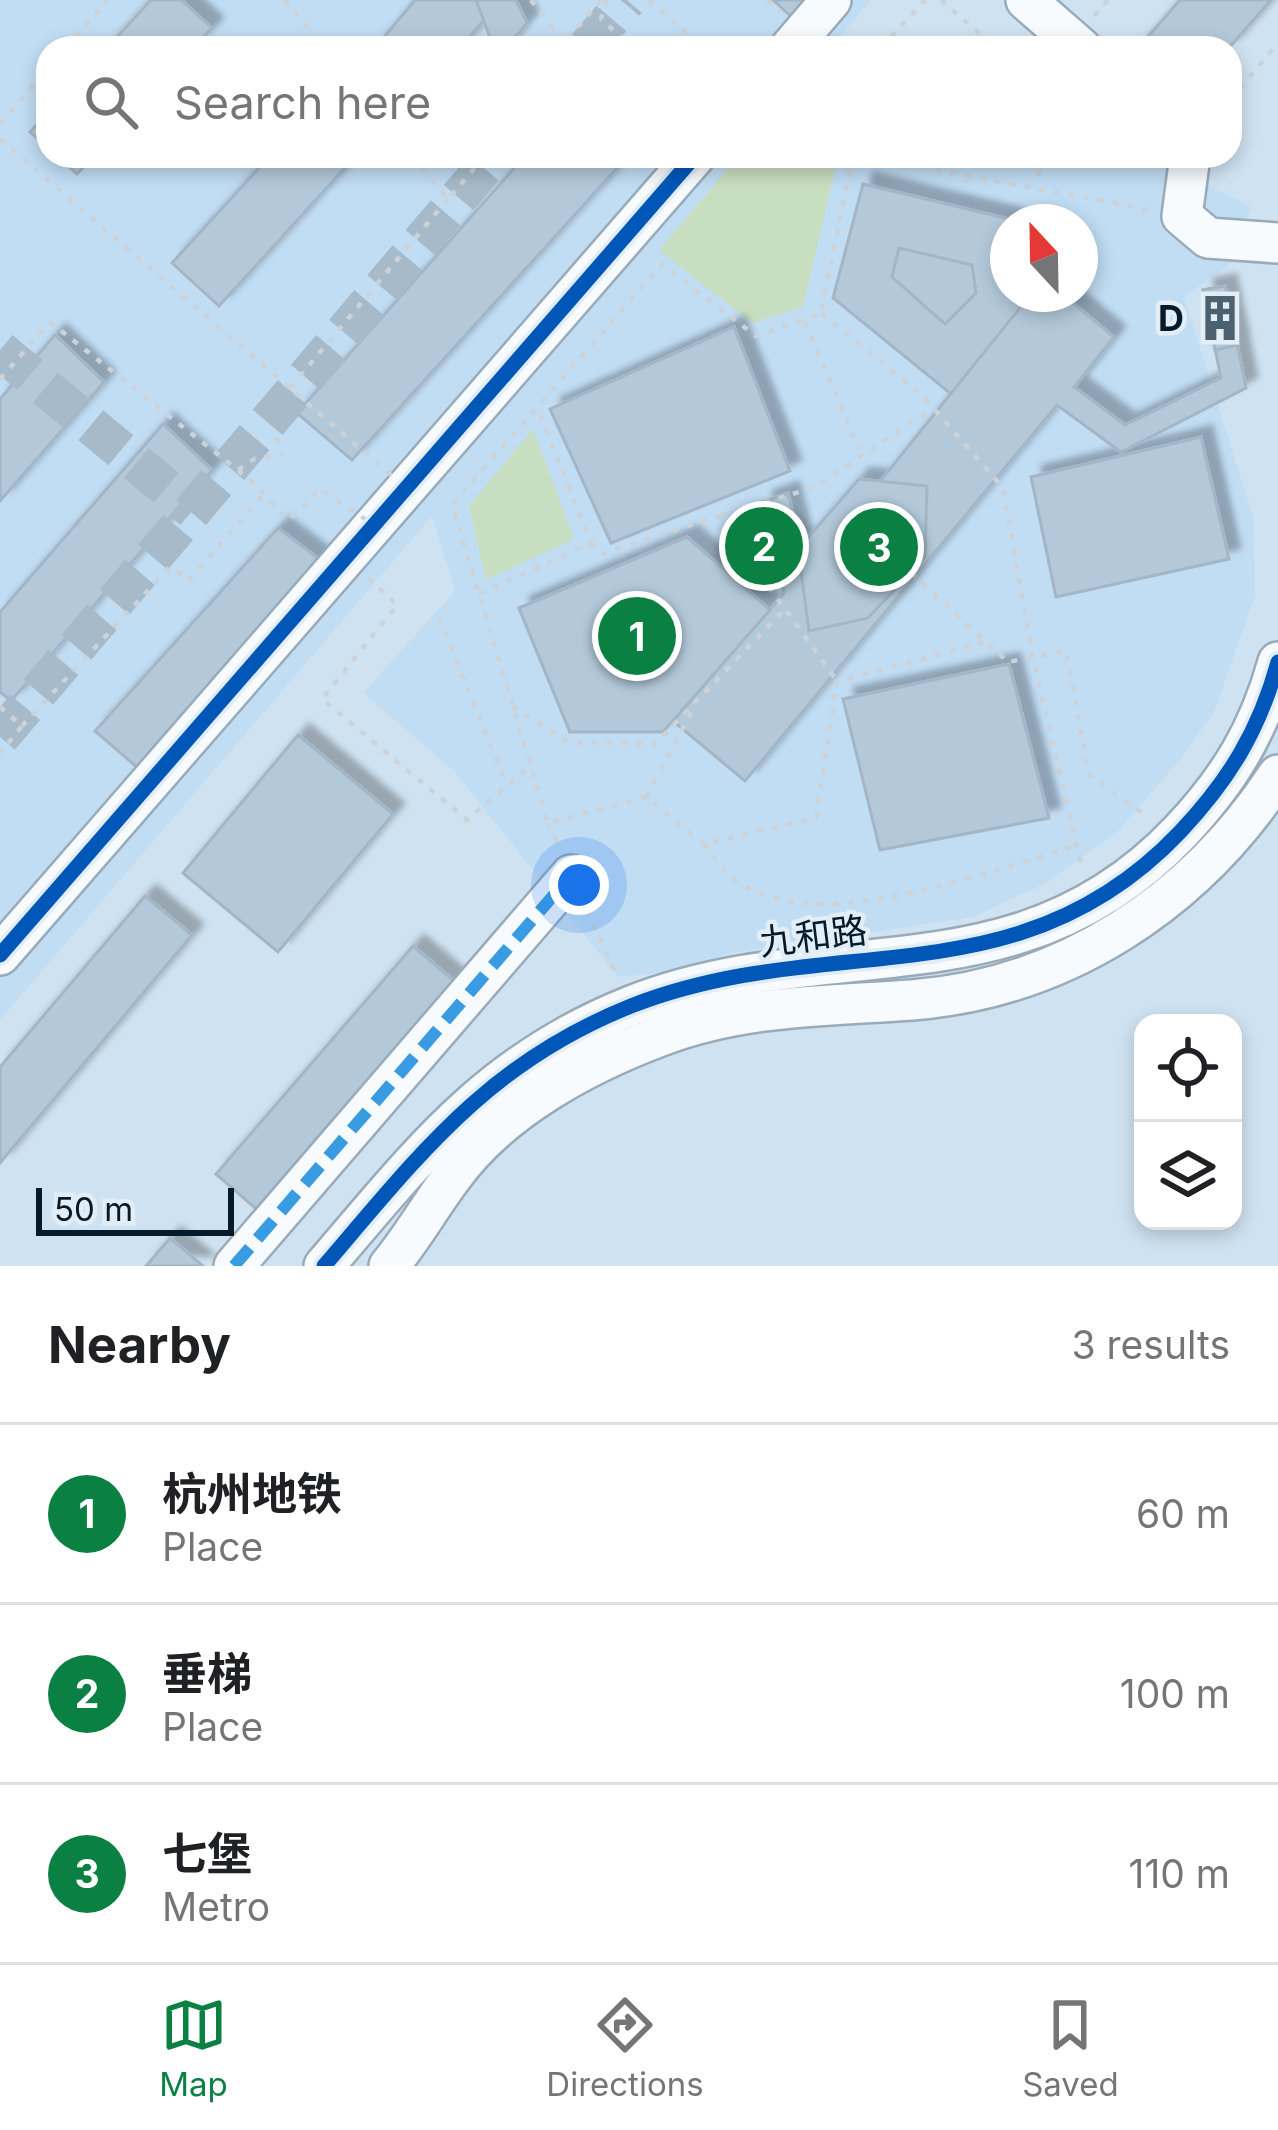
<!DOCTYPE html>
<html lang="en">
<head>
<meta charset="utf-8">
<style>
  body { margin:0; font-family:Inter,"Noto Sans SC",sans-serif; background:#f6f6f6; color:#202124 }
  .controls { position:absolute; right:36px; bottom:36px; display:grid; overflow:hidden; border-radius:24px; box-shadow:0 6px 18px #0003 }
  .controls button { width:108px; height:108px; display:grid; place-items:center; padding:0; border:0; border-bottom:3px solid #e0e0e0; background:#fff; color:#202124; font:60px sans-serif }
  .compass { position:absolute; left:990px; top:204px; width:108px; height:108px; border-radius:50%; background:#fff; box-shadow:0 6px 18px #0003; rotate:338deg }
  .scale { position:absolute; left:36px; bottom:30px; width:198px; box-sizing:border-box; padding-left:12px; border:6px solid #051b2b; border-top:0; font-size:33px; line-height:42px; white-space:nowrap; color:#051b2b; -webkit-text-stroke:9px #e2edf6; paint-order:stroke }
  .you { position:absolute; left:579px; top:885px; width:42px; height:42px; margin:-30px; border:9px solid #fff; border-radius:50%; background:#1a73e8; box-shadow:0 0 0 18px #1a73e833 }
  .badge { display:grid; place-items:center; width:78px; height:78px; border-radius:50%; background:#0b8043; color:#fff; font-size:39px; font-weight:700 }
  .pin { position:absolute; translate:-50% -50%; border:6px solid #fff; box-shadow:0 3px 12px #0006 }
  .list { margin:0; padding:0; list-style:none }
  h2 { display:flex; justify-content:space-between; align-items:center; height:156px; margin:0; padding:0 48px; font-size:51px }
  h2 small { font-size:39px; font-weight:400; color:#757577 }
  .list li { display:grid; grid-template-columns:78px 1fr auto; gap:36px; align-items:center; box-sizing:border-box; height:180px; padding:0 48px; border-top:3px solid #e0e0e0 }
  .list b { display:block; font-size:45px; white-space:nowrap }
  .list p { margin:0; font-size:39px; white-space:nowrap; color:#757577 }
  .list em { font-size:39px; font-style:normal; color:#757577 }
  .icon { flex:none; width:66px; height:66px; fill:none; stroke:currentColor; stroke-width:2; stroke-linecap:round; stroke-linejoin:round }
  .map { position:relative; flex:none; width:1278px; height:1266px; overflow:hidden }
  .search { position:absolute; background:#fff; box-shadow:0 6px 18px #0003; left:36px; right:36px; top:36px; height:132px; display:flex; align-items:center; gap:30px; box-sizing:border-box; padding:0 42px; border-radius:36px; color:#757577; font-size:45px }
  .sheet { height:696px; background:#fff }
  nav { display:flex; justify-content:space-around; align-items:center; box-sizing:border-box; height:168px; border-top:3px solid #e0e0e0; background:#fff; font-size:33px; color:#757577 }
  nav a { display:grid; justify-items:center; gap:6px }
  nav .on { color:#0b8043 }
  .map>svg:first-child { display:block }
</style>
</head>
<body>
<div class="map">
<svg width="1278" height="1266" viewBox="0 0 1278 1266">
  <defs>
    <filter id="shadow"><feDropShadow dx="11" dy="-11" stdDeviation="3" flood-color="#0004"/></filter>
  </defs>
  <rect width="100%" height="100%" fill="#cfe2f1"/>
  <!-- built -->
  <path fill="#c1ddf4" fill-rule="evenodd" d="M 0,0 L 871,0 L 831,48 L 48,48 L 48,156 L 739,156 L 835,167 L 806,156 L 1147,156 L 1250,206 L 1238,258 L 1184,297 L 1254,520 L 1255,596 L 1214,712 L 1178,762 L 1118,831 L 1048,882 L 973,917 L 731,953 L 670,972 L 618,977 L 454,771 L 363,693 L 455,591 L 432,516 L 0,1020 ZM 1008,222 L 1080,222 L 1080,294 L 1008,294 Z"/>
  <!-- green -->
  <g fill="#c8dec0">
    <polygon points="739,156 806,156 836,166 803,307 752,323 659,250"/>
    <polygon points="533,429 574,539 486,580 469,506"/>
  </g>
  <!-- building -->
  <g fill="#b3c9da" stroke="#a4b6c5" stroke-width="3" filter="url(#shadow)">
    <polygon points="151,0 181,0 212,28 193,48 107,48"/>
    <polygon points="415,0 501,0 460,48 375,48"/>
    <polygon points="476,0 516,0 527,23 506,48 494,48"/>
    <polygon points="773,0 815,0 796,21"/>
    <polygon points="1180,0 1271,0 1229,48 1138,48"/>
    <polygon points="48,112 48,148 30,132"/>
    <polygon points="57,156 94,156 77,174"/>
    <polygon points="270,156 353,159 219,306 172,263"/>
    <polygon points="525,156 628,156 352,460 297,413"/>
    <polygon points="863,184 1017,221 1008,222 1008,294 1030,294 1032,305 951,394 833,298"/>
    <polygon points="899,248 972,265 976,293 945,324 892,277"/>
    <polygon points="1225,286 1246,388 1121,452 1057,405 745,781 673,721 784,593 762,502 788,493 808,571 1031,294 1062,294 1114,337 1074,387 1125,425 1221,378 1203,290"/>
    <polygon points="1225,286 1238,345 1215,350 1203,290"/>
    <polygon points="734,327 790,471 611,543 550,409"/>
    <polygon points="55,335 104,382 0,501 0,399"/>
    <polygon points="163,424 212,470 11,701 0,692 0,612"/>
    <polygon points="1201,437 1229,559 1056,597 1031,477"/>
    <polygon points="859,479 927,486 925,557 868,618 809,631 798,549"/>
    <polygon points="278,528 328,566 146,775 95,731"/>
    <polygon points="770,536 775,552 758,556 753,541"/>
    <polygon points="687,537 770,610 719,663 570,732 519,608"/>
    <polygon points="687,537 770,610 663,732 570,732 519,608"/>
    <polygon points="1009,664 1049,818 880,850 843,699"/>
    <polygon points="298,735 393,814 278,952 183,873"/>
    <polygon points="145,896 192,935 0,1163 0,1067"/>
    <polygon points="413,946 459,985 261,1213 216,1174"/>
    <polygon points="170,1238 203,1266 146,1266"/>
  </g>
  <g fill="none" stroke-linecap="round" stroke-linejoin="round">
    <!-- minor-tunnel -->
    <g stroke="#a7bac9" stroke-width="39" stroke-dasharray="39 20" stroke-linecap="butt">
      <polyline points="586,48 627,0"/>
      <polyline points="0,350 193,510"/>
      <polyline points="0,737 494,156"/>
    </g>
    <defs>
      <g id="minor">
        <polyline points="1026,0 1081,48"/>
        <polyline points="790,48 831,0"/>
        <polyline points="1190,156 1182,216 1208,238 1278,243"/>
        <polyline points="0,955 695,156"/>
        <polyline points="234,1266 571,875"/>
        <path d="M 324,1266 C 420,1154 488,1063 631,1006 C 829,928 1017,1004 1180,832 C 1229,780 1259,731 1278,662"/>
        <path d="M 389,1266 C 413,1237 430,1206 452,1177 C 500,1110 586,1064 661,1036 C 742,1005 827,1006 912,1000 C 1065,988 1195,902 1278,775"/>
      </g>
    </defs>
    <!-- minor casing -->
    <use href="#minor" stroke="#99abb9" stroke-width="44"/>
    <!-- path -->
    <g stroke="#ccd3d8" stroke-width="4.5" stroke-dasharray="6 9" stroke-linecap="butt">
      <polyline points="285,0 325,48"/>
      <polyline points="649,0 703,48"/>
      <polyline points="767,0 781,12"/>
      <polyline points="941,0 996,48"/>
      <polyline points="1094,16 1108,0"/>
      <polyline points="564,43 570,48"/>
      <polyline points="66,48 107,0"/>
      <polyline points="881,48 925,0"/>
      <polyline points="1230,100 1278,43"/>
      <polyline points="0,124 48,68"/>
      <polyline points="413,156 448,199 485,156"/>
      <polyline points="853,156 821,313 756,336 662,264 452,505 548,823 646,797 704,844 816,818 837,681 986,642"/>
      <polyline points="862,156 1151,210"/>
      <polyline points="1038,176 1044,156"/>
      <polyline points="821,313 921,394 1003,488 1033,658 1082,869"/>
      <polyline points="805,322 859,449"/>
      <polyline points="290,388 448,199"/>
      <polyline points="238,470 254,459 282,455 274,430"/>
      <polyline points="721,515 813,488 933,408"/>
      <polyline points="591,543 602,554 718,516 837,681"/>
      <polyline points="911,573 1008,662 1066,651 1089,775 1146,816"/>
      <polyline points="368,578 397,605 322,699 467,820 530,766"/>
      <polyline points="479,594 591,543 537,407"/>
      <polyline points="439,618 507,786"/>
      <polyline points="512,706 569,742 655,744 785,609"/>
      <polyline points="22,726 170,567 189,580 263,495"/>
      <polyline points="646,797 692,711"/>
      <polyline points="548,823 558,845"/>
      <path d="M 704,844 C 713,855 723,871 734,879 C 818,941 986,870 1076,846"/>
      <polyline points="587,910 617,976"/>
    </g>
    <!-- minor -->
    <use href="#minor" stroke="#f8fbfd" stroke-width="39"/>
    <!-- path-bridge -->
    <g stroke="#ccd3d8" stroke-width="4.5" stroke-dasharray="6 9" stroke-linecap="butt">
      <polyline points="531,0 564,43 601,0"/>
      <polyline points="606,0 601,19 633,48"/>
      <polyline points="0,139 420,500"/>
      <polyline points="0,379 50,322 249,479 289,520 320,489 374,525"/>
      <polyline points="0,707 22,726 0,753"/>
    </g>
    <!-- quiet -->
    <polyline stroke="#399be1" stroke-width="12" stroke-dasharray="24 12" stroke-linecap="butt" points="234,1266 571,875"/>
    <defs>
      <g id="cycleway">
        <polyline points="0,955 695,156"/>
        <path d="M 324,1266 C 420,1154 488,1063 631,1006 C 829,928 1017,1004 1180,832 C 1229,780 1259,731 1278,662"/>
      </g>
    </defs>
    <!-- cycleway casing -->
    <use href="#cycleway" stroke="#e2edf6" stroke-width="22"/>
    <!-- cycleway -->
    <use href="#cycleway" stroke="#0057b8" stroke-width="15"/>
  </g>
  <!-- icons -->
  <defs>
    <symbol id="building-bare" viewBox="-9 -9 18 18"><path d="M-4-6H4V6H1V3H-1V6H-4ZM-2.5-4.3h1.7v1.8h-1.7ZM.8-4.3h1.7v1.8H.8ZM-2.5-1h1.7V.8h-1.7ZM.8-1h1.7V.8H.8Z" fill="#4c6170" stroke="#e2edf6" stroke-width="2.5" paint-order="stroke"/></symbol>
  </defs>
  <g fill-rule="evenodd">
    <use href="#building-bare" x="1187" y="285" width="66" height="66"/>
  </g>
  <g text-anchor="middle" stroke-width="9" stroke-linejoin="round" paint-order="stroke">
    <!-- poi labels -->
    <g font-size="36" font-weight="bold" fill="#051b2b" stroke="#e2edf6" text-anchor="end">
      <text x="1184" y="331">D</text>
    </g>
    <!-- street labels -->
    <g font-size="36" fill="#051b2b" stroke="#e2edf6">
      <text transform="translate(813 936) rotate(-7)" y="13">九和路</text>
    </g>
  </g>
</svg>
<div class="controls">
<button><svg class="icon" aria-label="locate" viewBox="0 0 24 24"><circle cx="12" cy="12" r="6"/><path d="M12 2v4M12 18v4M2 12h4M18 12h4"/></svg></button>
<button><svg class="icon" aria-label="layers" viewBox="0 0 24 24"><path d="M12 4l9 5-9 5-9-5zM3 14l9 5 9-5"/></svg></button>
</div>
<svg class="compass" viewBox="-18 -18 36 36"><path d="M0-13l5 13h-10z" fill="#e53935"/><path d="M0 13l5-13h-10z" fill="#757577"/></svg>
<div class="scale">50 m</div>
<div class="you"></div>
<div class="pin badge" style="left:637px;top:636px">1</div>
<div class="pin badge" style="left:764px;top:546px">2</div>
<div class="pin badge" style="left:879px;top:547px">3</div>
<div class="search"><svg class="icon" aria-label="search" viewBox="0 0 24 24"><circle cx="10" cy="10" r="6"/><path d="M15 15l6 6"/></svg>Search here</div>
</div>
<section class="sheet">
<h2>Nearby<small>3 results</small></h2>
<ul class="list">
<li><span class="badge">1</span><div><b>杭州地铁</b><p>Place</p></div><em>60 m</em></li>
<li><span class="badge">2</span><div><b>垂梯</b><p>Place</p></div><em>100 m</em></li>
<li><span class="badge">3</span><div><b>七堡</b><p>Metro</p></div><em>110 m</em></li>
</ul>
</section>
<nav>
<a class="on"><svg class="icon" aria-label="map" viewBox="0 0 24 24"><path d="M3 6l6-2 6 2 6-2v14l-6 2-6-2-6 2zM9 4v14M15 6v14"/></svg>Map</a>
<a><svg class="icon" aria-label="directions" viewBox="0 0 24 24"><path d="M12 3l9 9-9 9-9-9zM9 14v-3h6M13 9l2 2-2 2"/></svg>Directions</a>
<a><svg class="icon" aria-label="saved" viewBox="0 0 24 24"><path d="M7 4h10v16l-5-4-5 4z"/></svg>Saved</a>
</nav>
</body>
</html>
